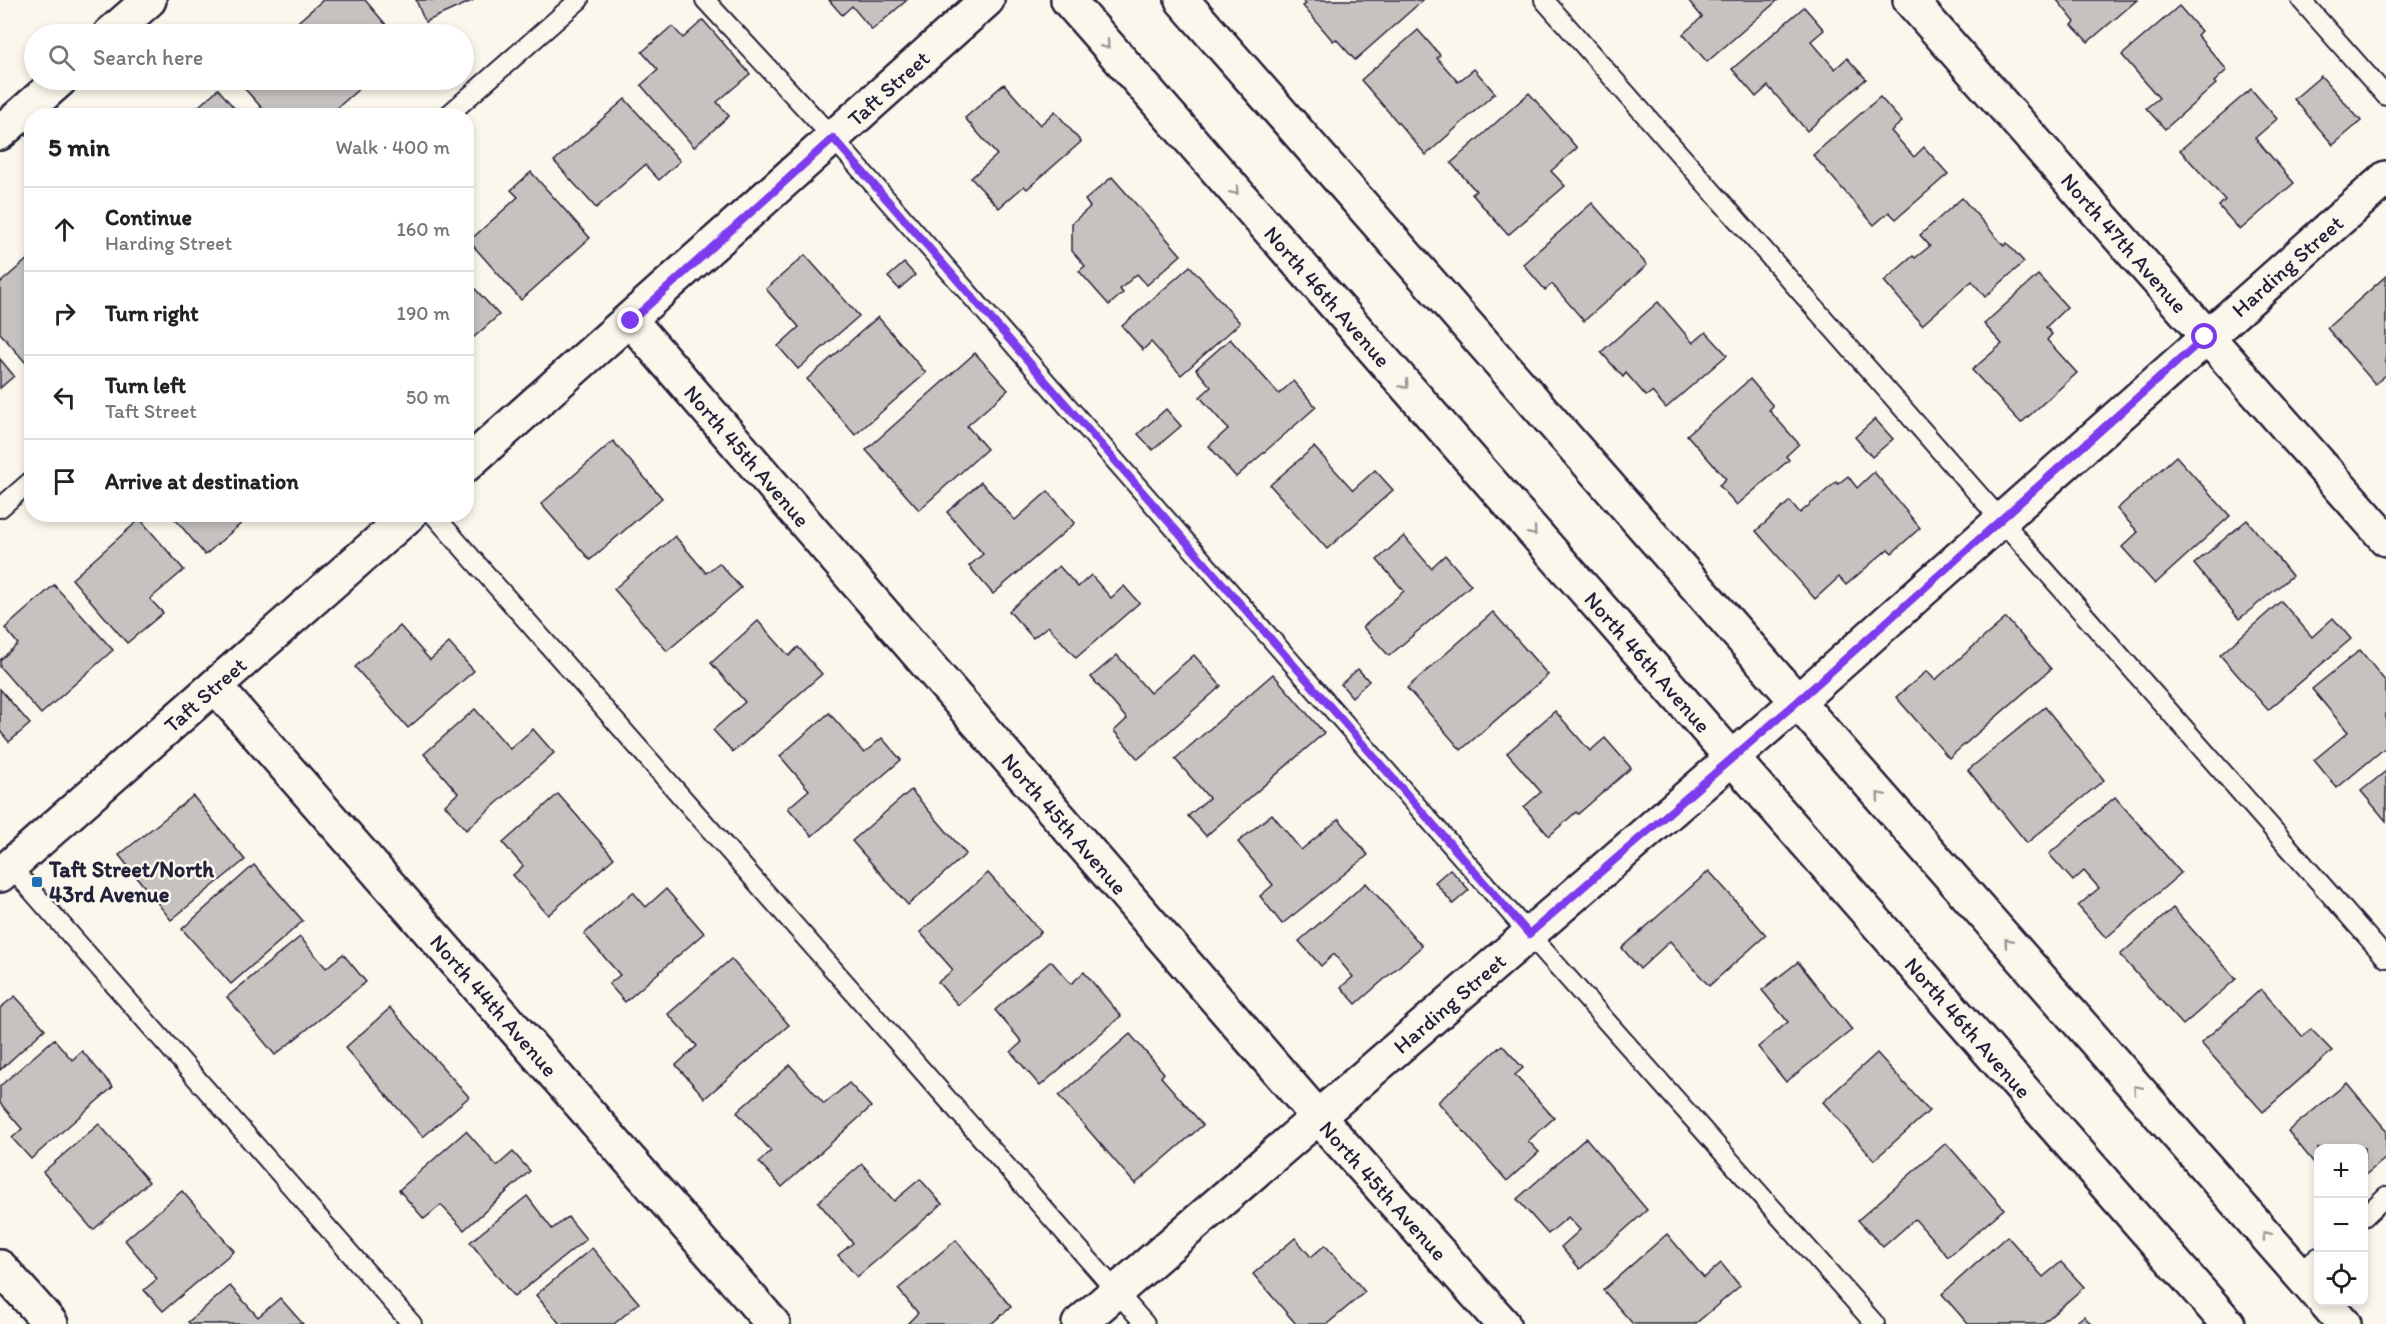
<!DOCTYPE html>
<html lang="en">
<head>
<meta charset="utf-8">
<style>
  body { margin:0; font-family:Itim,sans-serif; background:#f6f6f6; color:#222 }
  .controls { position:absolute; right:18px; bottom:18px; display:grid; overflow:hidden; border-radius:12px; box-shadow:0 3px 9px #0003 }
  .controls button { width:54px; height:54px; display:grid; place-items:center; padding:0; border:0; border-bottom:2px solid #e0e0e0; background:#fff; color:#222; font:30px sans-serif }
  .stop { position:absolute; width:18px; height:18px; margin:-14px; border:4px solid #7c3aed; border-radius:50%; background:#fff }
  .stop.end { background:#7c3aed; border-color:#fff; box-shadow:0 2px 6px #0008 }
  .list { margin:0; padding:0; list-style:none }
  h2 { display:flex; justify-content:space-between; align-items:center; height:78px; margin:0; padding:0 24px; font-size:26px }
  h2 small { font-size:20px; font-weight:400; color:#767676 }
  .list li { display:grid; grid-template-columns:39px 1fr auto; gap:18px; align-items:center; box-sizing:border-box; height:84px; padding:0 24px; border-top:2px solid #e0e0e0 }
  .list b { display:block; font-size:22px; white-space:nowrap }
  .list p { margin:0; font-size:20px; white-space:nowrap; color:#767676 }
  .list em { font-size:20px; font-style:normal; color:#767676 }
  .icon { flex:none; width:33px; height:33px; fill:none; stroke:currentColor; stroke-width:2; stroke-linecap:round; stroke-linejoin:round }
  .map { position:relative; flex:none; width:2386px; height:1324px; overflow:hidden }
  .search { position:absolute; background:#fff; box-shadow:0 3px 9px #0003; left:24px; top:24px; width:450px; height:66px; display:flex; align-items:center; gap:15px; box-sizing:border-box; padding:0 21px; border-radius:33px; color:#767676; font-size:22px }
  .panel { position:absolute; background:#fff; box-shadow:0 3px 9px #0003; left:24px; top:108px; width:450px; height:414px; border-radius:24px }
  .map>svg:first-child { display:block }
</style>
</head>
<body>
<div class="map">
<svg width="2386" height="1324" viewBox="0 0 2386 1324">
  <rect width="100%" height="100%" fill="#fbf7ec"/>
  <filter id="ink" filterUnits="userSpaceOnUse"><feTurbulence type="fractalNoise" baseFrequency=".0167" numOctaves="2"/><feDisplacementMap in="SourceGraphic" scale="12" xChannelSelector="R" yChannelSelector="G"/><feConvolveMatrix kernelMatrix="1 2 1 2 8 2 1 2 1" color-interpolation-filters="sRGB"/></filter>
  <g filter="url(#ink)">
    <!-- building -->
    <g fill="#c6c2c0" stroke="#22223b" stroke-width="1.5">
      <polygon points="323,0 365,0 387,26 377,34 284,34"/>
      <polygon points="416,0 474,0 425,22"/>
      <polygon points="829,0 907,0 872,30 852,6 842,15"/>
      <polygon points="1302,0 1423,0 1355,60 1336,39 1333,41 1303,6 1306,4"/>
      <polygon points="1688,0 1778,0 1707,62 1683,34 1702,17"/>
      <polygon points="2057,0 2137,0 2088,42 2072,25 2075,22"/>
      <polygon points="2179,6 2201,31 2197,35 2227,70 2214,82 2216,84 2165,129 2146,108 2159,98 2122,55"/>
      <polygon points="1804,7 1824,30 1811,41 1835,69 1847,58 1866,79 1807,131 1768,86 1756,97 1732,69"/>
      <polygon points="703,20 750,74 717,102 729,116 694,147 641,85 658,70 642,52 672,26 683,38"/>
      <polygon points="1418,30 1440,55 1437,58 1458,82 1474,69 1495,93 1426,155 1361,80"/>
      <polygon points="2321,76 2361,121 2333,145 2294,99"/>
      <polygon points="237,80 369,80 328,116 269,116"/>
      <polygon points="1004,84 1040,125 1055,111 1081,142 1027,189 1024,186 999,208 971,178 997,155 965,118"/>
      <polygon points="218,89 241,116 188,116"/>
      <polygon points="2251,89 2277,119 2255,138 2294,183 2240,230 2219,206 2225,200 2180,150"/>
      <polygon points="1529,93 1577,148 1551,171 1565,186 1508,235 1472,194 1476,191 1451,163"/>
      <polygon points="1880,97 1902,122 1891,131 1914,157 1924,147 1948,174 1896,219 1889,212 1874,225 1813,155"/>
      <polygon points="625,99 680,161 659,180 645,165 596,208 554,161"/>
      <polygon points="531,172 590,238 521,300 469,241 518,197 511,190"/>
      <polygon points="1112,177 1181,255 1147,285 1137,274 1120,289 1123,293 1109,305 1079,271 1085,266 1072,251 1072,223 1090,207 1085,200"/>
      <polygon points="1962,198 2004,246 2007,243 2024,262 1985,297 1972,281 1922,325 1884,281 1913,256 1915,258 1930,246 1920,235"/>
      <polygon points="1592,203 1647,265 1584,321 1552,284 1545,290 1523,264"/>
      <polygon points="805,255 859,316 798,369 778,346 799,327 766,289"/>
      <polygon points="29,258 32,260 32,370 0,333 0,283"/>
      <polygon points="904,263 915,275 899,289 888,277"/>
      <polygon points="1190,266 1240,323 1181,375 1151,342 1143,350 1122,326"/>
      <polygon points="2038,275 2067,307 2046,327 2052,334 2047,340 2077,373 2021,423 1972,370 2002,344 1984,324"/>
      <polygon points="2386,276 2386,375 2375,384 2327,328"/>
      <polygon points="466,279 499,315 466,344"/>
      <polygon points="1658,302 1693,343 1706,332 1727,355 1666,408 1652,392 1646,396 1626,373 1623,377 1601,352"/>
      <polygon points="878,317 926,373 855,435 807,379"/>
      <polygon points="1230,339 1279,394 1293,381 1316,407 1236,477 1209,446 1228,429 1200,397 1211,387 1196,369"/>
      <polygon points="975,353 1008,390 967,426 987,449 919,510 866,450"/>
      <polygon points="0,359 14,376 0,388"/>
      <polygon points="1750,379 1773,406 1769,410 1799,444 1786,456 1789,460 1737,505 1719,485 1726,479 1687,435"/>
      <polygon points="1166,409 1181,426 1153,450 1138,434"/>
      <polygon points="1875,419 1893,439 1872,457 1855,437"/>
      <polygon points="613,441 662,498 590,560 541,504"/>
      <polygon points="1314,447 1353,490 1375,470 1393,490 1327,549 1270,485"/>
      <polygon points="2176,456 2230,516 2155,584 2122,547 2138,532 2117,509"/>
      <polygon points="1874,472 1920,528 1892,553 1888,549 1846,585 1839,577 1815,599 1756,531 1790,501 1800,513 1836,482 1838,484 1848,476 1857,488"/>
      <polygon points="981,482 1015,520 1048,491 1075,523 993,594 969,566 983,554 947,512"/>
      <polygon points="171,514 252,514 205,555"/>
      <polygon points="140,519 184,570 150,599 163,613 127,643 72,579"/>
      <polygon points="2247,520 2292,576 2239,619 2194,564"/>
      <polygon points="675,536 706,573 719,563 741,588 667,651 614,589"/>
      <polygon points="1404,536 1431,568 1445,555 1471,585 1389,656 1363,627 1404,591 1377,560"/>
      <polygon points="1059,566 1078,587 1091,575 1111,598 1124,586 1139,603 1076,658 1048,626 1033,638 1009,611"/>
      <polygon points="54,585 113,650 41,714 0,667 0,660 18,644 5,628"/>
      <polygon points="2281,601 2312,637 2333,618 2351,639 2268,710 2220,655"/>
      <polygon points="1493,612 1548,675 1461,750 1407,688"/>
      <polygon points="2006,618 2051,669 1949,758 1896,697 1927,671 1935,680"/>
      <polygon points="758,621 789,656 798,647 822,674 733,752 713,730 745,702 711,663"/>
      <polygon points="400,626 430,660 449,643 474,671 408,728 355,667"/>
      <polygon points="2360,650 2386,682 2386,747 2337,788 2314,760 2348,732 2312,689"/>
      <polygon points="1117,655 1150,693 1194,655 1221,686 1138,759 1114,731 1127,719 1091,677"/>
      <polygon points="1358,669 1369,681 1352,697 1341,684"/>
      <polygon points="1273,674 1324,733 1206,836 1188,816 1209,798 1175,759"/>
      <polygon points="0,689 30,724 9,742 0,731"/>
      <polygon points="2045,707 2104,780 2027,843 1968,770"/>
      <polygon points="475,709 510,749 533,729 554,753 466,830 445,805 458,793 424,754"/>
      <polygon points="1555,711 1590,751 1605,738 1631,768 1578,814 1576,812 1549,836 1524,807 1541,792 1507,753"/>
      <polygon points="829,713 864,753 882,738 901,760 812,836 788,808 809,790 780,756"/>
      <polygon points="2386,771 2386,821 2361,791"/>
      <polygon points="911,790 966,854 908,905 852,841"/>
      <polygon points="558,794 614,858 548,915 513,875 523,866 503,843"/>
      <polygon points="193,796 245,860 171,920 119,855"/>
      <polygon points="2115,797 2181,873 2106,938 2078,906 2099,888 2084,871 2073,881 2049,854"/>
      <polygon points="1272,814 1301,850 1339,819 1368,855 1282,924 1260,896 1273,885 1238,842"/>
      <polygon points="254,865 303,921 231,984 182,929"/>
      <polygon points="1450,869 1469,890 1453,904 1435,882"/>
      <polygon points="1709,871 1766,935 1709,986 1670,941 1640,969 1622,948"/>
      <polygon points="988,873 1041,932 958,1005 938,982 953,970 920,932"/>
      <polygon points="1366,883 1422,946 1356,1004 1341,987 1353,977 1334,954 1321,966 1299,941"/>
      <polygon points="666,889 704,933 625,1002 609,984 620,975 584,934 633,892 646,907"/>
      <polygon points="2173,908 2236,979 2183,1025 2120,955"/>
      <polygon points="300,937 326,968 343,954 366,982 275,1055 227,997"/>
      <polygon points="731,959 789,1025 705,1098 676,1065 697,1046 668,1014"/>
      <polygon points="1051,961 1071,984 1084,972 1121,1016 1040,1086 1011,1052 1022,1042 995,1010"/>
      <polygon points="1798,962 1852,1030 1786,1082 1758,1047 1788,1022 1762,990"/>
      <polygon points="2261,989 2303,1037 2311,1029 2332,1051 2263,1112 2201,1043"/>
      <polygon points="15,996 45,1029 0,1070 0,1008"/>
      <polygon points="390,1008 469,1097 423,1137 345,1048"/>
      <polygon points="1130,1034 1164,1073 1161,1077 1203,1125 1135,1184 1059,1096"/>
      <polygon points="54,1039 72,1060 82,1051 113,1087 31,1159 12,1138 22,1129 0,1103 0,1086"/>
      <polygon points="1502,1045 1523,1068 1515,1075 1554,1118 1528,1141 1539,1152 1507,1181 1438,1102"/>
      <polygon points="1877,1053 1929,1111 1874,1160 1823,1102"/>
      <polygon points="790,1065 824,1104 849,1083 871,1107 782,1187 759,1162 771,1151 737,1112"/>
      <polygon points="2347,1083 2386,1130 2386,1158 2364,1176 2364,1148 2318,1148 2318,1168 2288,1131"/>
      <polygon points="99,1124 149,1182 93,1230 43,1172"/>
      <polygon points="466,1131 497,1166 513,1152 530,1171 464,1230 441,1205 424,1219 399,1190"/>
      <polygon points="1586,1138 1647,1210 1580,1269 1561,1247 1580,1230 1568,1217 1548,1234 1517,1199"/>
      <polygon points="1946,1143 2004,1209 1948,1257 1915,1219 1883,1247 1858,1220"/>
      <polygon points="862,1164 894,1201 920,1179 942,1204 857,1277 838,1255 853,1243 818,1202"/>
      <polygon points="182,1191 234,1251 163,1311 144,1290 157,1279 125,1240"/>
      <polygon points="527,1196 552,1229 568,1217 586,1239 514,1297 470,1242"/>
      <polygon points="1667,1234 1704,1278 1721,1263 1740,1286 1695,1324 1633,1324 1603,1290"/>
      <polygon points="2007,1236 2043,1277 2061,1262 2084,1287 2042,1324 1968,1324 1942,1294"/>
      <polygon points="1295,1238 1311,1257 1325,1245 1365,1292 1327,1324 1296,1324 1253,1274"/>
      <polygon points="956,1240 1011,1307 991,1324 907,1324 918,1313 898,1289"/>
      <polygon points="592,1248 639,1303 614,1324 560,1324 536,1295"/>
      <polygon points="230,1286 258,1317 280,1298 303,1324 190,1324 188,1322"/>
      <polygon points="2084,1316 2091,1324 2074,1324"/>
    </g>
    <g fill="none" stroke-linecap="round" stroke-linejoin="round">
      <defs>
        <g id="service">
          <polyline points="705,0 833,138 1529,934 1875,1324"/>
          <polyline points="1544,0 2386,958"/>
          <polyline points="2301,0 2386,96"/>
          <polyline points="447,116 579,0"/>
          <polyline points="0,508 32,480"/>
          <polyline points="433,514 1145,1324"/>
          <polyline points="10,866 412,1324"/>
          <polyline points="2364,1217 2386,1196"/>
          <polyline points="2300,1273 2318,1257"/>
        </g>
        <g id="minor">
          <path id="s1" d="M 1910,0 L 2386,539"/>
          <polyline points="110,34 149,0"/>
          <polyline points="0,133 60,80"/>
          <path id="s2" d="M 631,321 L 1318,1117 L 1503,1324"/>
          <path id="s3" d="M 215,686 L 773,1324"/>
          <polyline points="0,1267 51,1324"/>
          <path id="s4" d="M 1079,1324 L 1797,702 L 2386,178"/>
        </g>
        <g id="tertiary">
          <path id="s5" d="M 1068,0 L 2228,1324"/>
          <polyline points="1182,0 2318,1295"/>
          <path id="s6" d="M 466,465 L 987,0"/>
          <path id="s7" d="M 0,875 L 410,514"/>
          <polyline points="2325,1302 2344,1324"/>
        </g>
      </defs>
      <!-- service casing -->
      <use href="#service" stroke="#22223b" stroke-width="22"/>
      <!-- minor casing -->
      <use href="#minor" stroke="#22223b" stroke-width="38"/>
      <!-- tertiary casing -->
      <use href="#tertiary" stroke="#22223b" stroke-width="38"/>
      <!-- service -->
      <use href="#service" stroke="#fbf7ec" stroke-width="18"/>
      <!-- minor -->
      <use href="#minor" stroke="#fbf7ec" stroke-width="33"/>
      <!-- tertiary -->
      <use href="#tertiary" stroke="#fbf7ec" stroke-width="33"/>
    </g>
    <!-- one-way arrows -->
    <defs><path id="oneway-chevron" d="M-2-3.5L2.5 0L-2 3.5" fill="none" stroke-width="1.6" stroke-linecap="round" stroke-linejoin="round" transform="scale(1.5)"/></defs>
    <g stroke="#99979c">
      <use href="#oneway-chevron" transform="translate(1106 45) rotate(49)"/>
      <use href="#oneway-chevron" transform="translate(1235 191) rotate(49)"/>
      <use href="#oneway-chevron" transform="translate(1405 385) rotate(49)"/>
      <use href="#oneway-chevron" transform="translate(1533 532) rotate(49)"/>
      <use href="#oneway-chevron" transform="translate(1880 796) rotate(-131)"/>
      <use href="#oneway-chevron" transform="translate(2008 942) rotate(-131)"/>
      <use href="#oneway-chevron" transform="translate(2137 1089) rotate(-131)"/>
      <use href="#oneway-chevron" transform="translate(2266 1235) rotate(-131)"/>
    </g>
  </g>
  <g fill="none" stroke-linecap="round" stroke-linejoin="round" filter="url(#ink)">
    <!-- route -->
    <polyline stroke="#7c3aed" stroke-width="8" points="631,321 833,138 1529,934 1797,702 2205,337"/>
  </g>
  <!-- markers -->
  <rect fill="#1f6fb2" stroke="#fbf7ec" stroke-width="2" x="31" y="876" width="12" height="12" rx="3"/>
  <g text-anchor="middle" stroke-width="5" stroke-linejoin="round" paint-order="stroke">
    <!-- street labels -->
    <g font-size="22" fill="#22223b" stroke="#fbf7ec">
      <text dy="8" stroke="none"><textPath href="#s6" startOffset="566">Taft Street</textPath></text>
      <text dy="8" stroke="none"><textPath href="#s1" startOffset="324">North 47th Avenue</textPath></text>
      <text dy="8" stroke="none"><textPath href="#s4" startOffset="1606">Harding Street</textPath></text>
      <text dy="8" stroke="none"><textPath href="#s5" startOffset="394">North 46th Avenue</textPath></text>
      <text dy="8" stroke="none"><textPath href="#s2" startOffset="178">North 45th Avenue</textPath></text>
      <text dy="8" stroke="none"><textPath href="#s5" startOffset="880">North 46th Avenue</textPath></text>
      <text dy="8" stroke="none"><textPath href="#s7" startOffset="273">Taft Street</textPath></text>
      <text dy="8" stroke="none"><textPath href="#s2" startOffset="664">North 45th Avenue</textPath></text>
      <text dy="8" stroke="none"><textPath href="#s4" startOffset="490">Harding Street</textPath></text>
      <text dy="8" stroke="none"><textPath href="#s3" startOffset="424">North 44th Avenue</textPath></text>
      <text dy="8" stroke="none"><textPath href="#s5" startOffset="1366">North 46th Avenue</textPath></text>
      <text dy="8" stroke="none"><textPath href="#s2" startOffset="1150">North 45th Avenue</textPath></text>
    </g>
    <!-- poi labels -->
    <g font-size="22" font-weight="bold" fill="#22223b" stroke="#fbf7ec" text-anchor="start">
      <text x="49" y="877">Taft Street/North<tspan x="49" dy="25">43rd Avenue</tspan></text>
    </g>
  </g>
</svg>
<div class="controls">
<button>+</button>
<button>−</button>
<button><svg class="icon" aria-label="locate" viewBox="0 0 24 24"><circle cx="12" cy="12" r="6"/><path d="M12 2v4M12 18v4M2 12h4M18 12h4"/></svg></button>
</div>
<div class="stop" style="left:2205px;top:337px"></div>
<div class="stop end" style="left:631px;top:321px"></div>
<div class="search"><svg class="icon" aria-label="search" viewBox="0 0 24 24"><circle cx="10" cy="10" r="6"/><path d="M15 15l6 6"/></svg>Search here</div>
<section class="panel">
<h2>5 min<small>Walk · 400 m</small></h2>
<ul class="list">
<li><svg class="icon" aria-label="ahead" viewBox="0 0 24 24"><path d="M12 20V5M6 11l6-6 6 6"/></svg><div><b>Continue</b><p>Harding Street</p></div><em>160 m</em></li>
<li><svg class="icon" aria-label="right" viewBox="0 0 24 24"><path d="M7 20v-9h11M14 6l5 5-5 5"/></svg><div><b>Turn right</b></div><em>190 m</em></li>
<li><svg class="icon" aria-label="left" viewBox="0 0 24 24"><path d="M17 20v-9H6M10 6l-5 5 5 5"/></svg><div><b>Turn left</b><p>Taft Street</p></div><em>50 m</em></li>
<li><svg class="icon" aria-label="arrive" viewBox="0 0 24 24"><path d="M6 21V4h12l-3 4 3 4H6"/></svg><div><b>Arrive at destination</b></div></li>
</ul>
</section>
</div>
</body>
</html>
